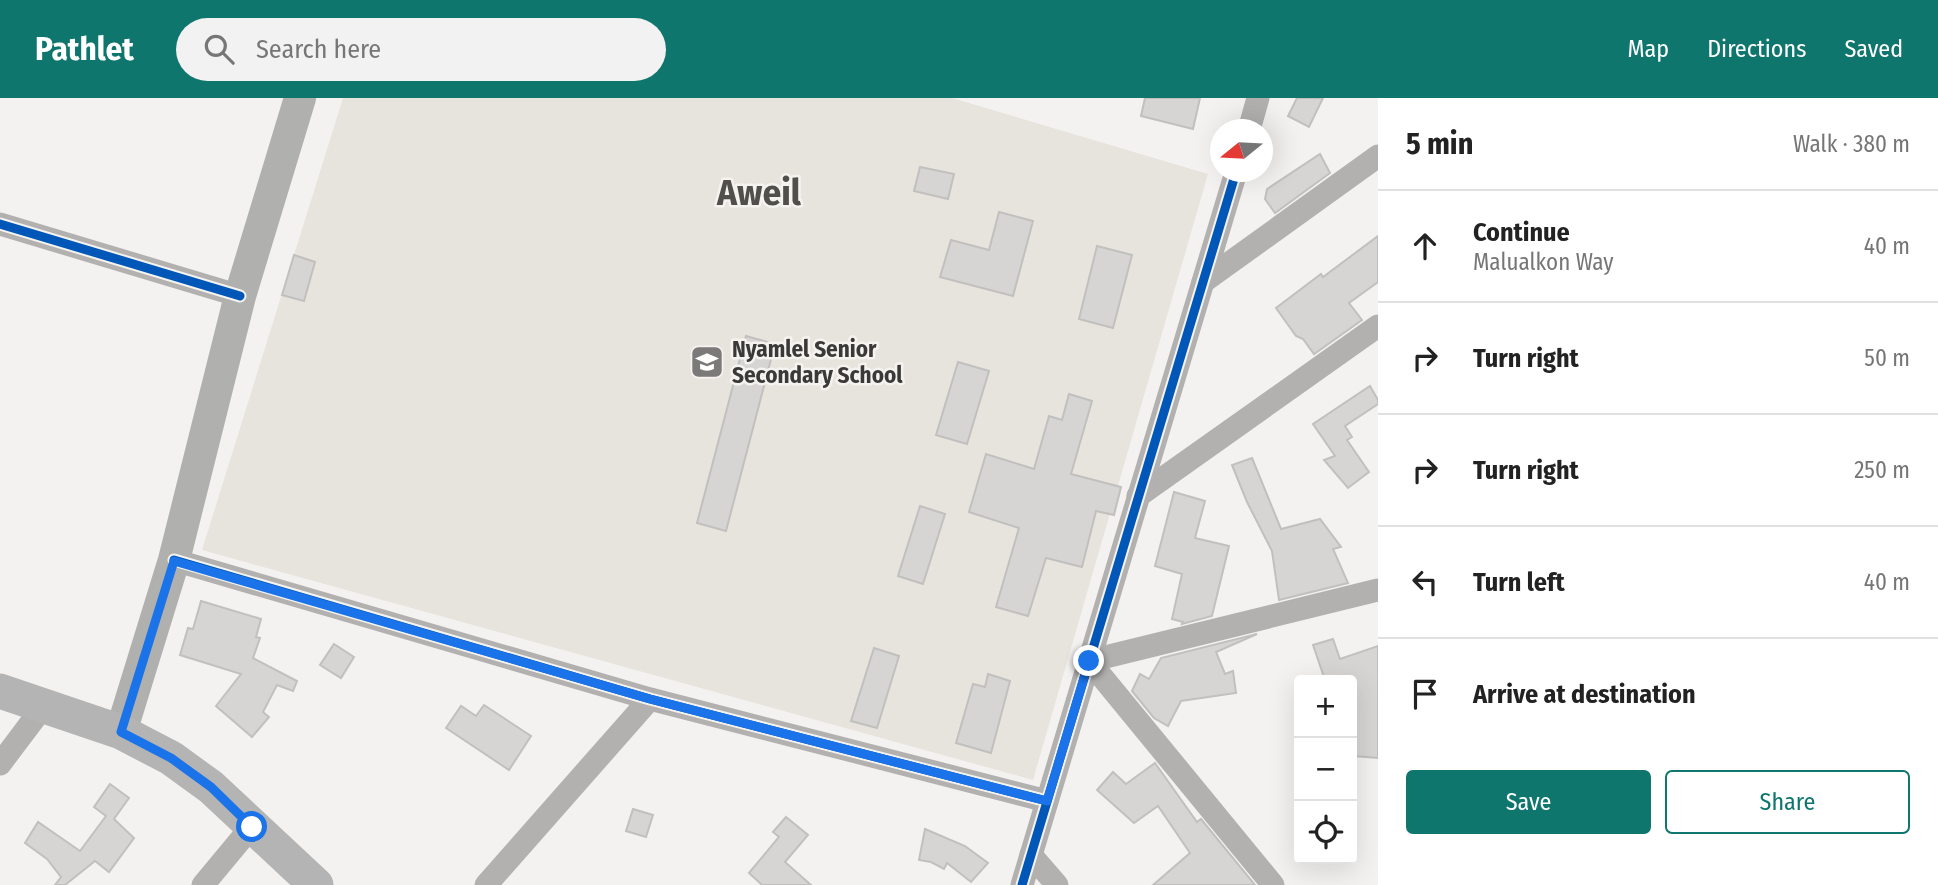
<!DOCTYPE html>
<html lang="en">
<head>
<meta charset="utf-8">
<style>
  body { margin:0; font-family:"Fira Sans Condensed",sans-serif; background:#f2f2f2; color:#222 }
  .controls { position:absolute; right:21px; bottom:21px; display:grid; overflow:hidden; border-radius:7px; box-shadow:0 7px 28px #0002 }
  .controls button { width:63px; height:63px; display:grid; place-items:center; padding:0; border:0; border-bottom:2px solid #e0e0e0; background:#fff; color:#222; font:35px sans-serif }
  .compass { position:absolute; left:1210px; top:21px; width:63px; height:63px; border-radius:50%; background:#fff; box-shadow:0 7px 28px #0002; rotate:252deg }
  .stop { position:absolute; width:21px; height:21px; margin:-16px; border:5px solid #1a73e8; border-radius:50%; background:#fff }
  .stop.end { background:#1a73e8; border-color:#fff; box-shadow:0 2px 7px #0008 }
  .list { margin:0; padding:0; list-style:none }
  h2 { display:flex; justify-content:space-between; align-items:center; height:91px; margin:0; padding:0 28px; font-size:30px }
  h2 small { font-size:23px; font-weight:400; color:#767676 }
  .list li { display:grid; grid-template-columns:46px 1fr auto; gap:21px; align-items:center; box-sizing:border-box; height:112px; padding:0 28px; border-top:2px solid #e0e0e0 }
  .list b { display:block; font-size:26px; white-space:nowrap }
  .list p { margin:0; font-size:23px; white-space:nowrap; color:#767676 }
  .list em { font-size:23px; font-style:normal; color:#767676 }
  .actions { display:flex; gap:14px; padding:21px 28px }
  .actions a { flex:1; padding:16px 0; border:2px solid #0f766e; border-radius:7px; text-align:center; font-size:24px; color:#0f766e }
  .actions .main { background:#0f766e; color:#fff }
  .icon { flex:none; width:38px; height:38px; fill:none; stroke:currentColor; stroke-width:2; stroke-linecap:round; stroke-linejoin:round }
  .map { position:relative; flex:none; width:1378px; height:787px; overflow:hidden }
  header { display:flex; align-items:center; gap:42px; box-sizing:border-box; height:98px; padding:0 35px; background:#0f766e; color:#fff }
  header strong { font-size:33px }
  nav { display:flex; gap:38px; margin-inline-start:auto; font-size:24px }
  .search { width:490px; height:63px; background:#f2f2f2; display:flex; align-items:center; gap:18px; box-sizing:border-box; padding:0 24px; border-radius:38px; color:#767676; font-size:26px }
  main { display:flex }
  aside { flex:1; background:#fff }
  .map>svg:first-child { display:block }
</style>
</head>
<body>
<header>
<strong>Pathlet</strong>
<div class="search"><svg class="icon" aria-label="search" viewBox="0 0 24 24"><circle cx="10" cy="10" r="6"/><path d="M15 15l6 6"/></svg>Search here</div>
<nav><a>Map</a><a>Directions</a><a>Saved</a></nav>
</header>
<main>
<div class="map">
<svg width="1378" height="787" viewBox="0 0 1378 787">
  <rect width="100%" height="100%" fill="#f4f2f0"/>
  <!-- built -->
  <polygon fill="#e7e4dd" points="343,0 952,0 1208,76 1033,682 202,452"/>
  <!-- building -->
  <g fill="#d6d5d4" stroke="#c1c0bf" stroke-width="2">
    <polygon points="1145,0 1200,0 1193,31 1141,18"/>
    <polygon points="1297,0 1323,0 1309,29 1288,18"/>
    <polygon points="1320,56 1330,75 1275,115 1265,101 1267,91"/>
    <polygon points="920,69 954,76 948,101 914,93"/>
    <polygon points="999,114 1033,123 1013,198 940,179 951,142 989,152"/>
    <polygon points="1378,138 1378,184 1349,205 1362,222 1314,256 1303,241 1296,238 1276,210 1321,176 1323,179"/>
    <polygon points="1097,148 1132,157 1113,230 1079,221"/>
    <polygon points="294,157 315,164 304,203 282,197"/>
    <polygon points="746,238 775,246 726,433 697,425"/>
    <polygon points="958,264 989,273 967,346 936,337"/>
    <polygon points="1370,288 1378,302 1378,306 1345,328 1352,339 1347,342 1369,374 1348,390 1324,362 1335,358 1313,326"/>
    <polygon points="1069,296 1092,303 1071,376 1121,389 1114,417 1096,413 1082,469 1046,460 1028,518 996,509 1019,430 969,414 986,356 1034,371 1049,318 1062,322"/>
    <polygon points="1252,360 1281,431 1320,421 1341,449 1333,451 1348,485 1279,502 1272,453 1247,404 1232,367"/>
    <polygon points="1174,394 1205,403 1195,440 1229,448 1212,518 1182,526 1183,524 1172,521 1182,476 1155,468"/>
    <polygon points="920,408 945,416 923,486 898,478"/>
    <polygon points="201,503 261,521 256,539 260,540 253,560 297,583 293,593 277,587 263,614 269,619 252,639 216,608 241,576 180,557 188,530 193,531"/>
    <polygon points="1257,536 1216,554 1225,576 1233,573 1236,595 1181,603 1168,628 1154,620 1132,593 1140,576 1149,581 1161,560"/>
    <polygon points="1333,541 1340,561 1378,548 1378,660 1354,658 1356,613 1352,601 1352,582 1325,582 1313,547"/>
    <polygon points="334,546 354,559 341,580 320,567"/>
    <polygon points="874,550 899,558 877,630 851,623"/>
    <polygon points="988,576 1010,583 991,655 956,645 973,586 985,589"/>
    <polygon points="484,607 531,638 509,672 446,630 461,608 476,618"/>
    <polygon points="1155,665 1197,724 1201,721 1255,787 1153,787 1190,755 1158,708 1134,725 1097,692 1113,674 1126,686"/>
    <polygon points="110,686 129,700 114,721 134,740 109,774 95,763 65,787 55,787 61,779 47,761 25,745 38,724 80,753 106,718 94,709"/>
    <polygon points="633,711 653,717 646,739 626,733"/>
    <polygon points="786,719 808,737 785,764 811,787 762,787 749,775 779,739 773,734"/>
    <polygon points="925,731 965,748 988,765 971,784 947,765 944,771 931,764 919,762"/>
  </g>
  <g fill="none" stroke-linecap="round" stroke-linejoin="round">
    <!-- street -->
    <g stroke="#b2b1b0" stroke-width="23">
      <polyline points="1249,32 1258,0"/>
      <polyline points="0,126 240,198"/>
      <polyline points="1203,184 1378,58"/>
      <polyline points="1138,398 1378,228"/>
      <polyline points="174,462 650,601 1047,703"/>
      <polyline points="0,666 43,609"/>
      <polyline points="1031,757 1057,787"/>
      <polyline points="203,787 252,728"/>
      <polyline points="486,787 650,601"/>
      <polyline points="1022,787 1236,74"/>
      <polyline points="1273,787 1089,563 1378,492"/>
    </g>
    <!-- secondary -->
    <polyline stroke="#b0b1af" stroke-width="32" points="121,634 174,462 240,198 300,0"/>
    <!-- primary -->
    <polyline stroke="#b4b4b4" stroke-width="35" points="0,593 121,634 171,660 211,689 316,787"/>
    <defs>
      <g id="cycleway">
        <polyline points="0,126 240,198"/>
        <polyline points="174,462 650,601 1047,703"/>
        <polyline points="1022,787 1236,74"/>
      </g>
    </defs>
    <!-- cycleway casing -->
    <use href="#cycleway" stroke="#f5f3ef" stroke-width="13"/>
    <!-- cycleway -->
    <use href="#cycleway" stroke="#0057b8" stroke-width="9"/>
  </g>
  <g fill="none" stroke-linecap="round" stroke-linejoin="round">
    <!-- route -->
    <polyline stroke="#1a73e8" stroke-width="9" points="252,729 211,689 171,660 121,634 174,463 650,601 1047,703 1089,563"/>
  </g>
  <!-- icons -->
  <defs>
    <symbol id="school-square" viewBox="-11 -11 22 22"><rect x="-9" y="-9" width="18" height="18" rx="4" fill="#7b7a78" stroke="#f5f3ef"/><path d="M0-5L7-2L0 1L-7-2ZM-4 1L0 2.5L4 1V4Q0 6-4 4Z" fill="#fff"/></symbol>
  </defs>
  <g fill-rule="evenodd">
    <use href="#school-square" x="688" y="245" width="38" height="38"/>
  </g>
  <g text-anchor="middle" stroke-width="5" stroke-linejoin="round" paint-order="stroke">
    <!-- poi labels -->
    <g font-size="23" font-weight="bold" fill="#3a3938" stroke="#f5f3ef" text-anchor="start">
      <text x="732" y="259">Nyamlel Senior<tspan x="732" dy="26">Secondary School</tspan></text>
    </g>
    <!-- town labels -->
    <g font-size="37" font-weight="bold" fill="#504f4c" stroke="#f5f3ef">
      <text x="759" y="107">Aweil</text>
    </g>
  </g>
</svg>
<div class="controls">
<button>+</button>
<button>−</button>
<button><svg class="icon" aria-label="locate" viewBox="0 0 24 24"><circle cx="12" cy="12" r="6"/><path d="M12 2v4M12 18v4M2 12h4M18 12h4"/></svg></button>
</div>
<svg class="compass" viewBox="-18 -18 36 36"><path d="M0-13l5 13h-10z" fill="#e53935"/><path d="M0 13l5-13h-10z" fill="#767676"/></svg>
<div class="stop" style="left:252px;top:729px"></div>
<div class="stop end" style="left:1089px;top:563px"></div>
</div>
<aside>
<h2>5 min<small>Walk · 380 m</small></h2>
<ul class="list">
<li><svg class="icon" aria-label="ahead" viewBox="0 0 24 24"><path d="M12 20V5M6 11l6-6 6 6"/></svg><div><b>Continue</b><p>Malualkon Way</p></div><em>40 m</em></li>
<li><svg class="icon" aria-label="right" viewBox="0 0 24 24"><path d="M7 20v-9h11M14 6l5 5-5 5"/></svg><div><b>Turn right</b></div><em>50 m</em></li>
<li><svg class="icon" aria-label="right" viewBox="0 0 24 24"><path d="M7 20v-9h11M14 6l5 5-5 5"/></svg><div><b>Turn right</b></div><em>250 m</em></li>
<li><svg class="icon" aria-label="left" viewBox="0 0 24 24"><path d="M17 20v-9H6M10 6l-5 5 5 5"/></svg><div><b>Turn left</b></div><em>40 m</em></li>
<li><svg class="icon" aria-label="arrive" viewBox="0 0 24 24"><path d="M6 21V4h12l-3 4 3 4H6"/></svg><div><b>Arrive at destination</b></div></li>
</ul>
<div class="actions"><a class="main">Save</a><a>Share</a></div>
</aside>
</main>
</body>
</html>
